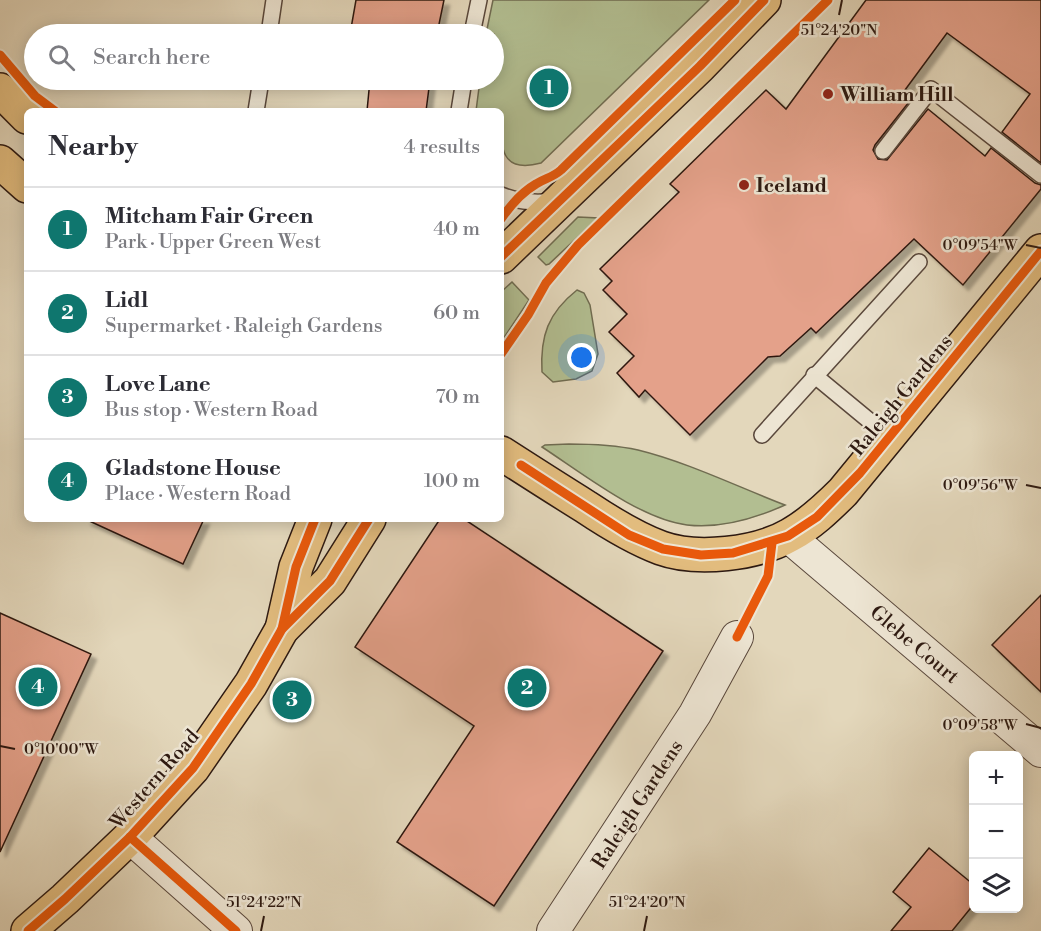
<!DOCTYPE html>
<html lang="en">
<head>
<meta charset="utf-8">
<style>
  body { margin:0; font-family:"Libre Bodoni",serif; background:#f2f2f3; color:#2b2b33 }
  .controls { position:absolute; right:18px; bottom:18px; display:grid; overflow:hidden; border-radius:9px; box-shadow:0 3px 15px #0003 }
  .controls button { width:54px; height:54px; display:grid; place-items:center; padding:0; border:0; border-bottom:2px solid #e1e1e2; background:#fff; color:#2b2b33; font:30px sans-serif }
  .you { position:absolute; left:582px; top:358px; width:21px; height:21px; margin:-15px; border:4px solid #fff; border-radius:50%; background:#1a73e8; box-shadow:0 0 0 9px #1a73e833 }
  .badge { display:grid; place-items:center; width:39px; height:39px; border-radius:50%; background:#0f766e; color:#fff; font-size:20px; font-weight:700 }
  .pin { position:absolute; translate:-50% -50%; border:3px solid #fff; box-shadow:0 2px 6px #0006 }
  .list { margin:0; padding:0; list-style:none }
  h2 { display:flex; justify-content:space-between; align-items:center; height:78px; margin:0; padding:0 24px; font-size:26px }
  h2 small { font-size:20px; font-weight:400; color:#7c7c81 }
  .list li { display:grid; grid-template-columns:39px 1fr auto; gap:18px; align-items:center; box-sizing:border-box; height:84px; padding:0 24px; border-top:2px solid #e1e1e2 }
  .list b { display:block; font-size:22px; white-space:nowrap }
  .list p { margin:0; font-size:20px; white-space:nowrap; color:#7c7c81 }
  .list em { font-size:20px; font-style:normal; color:#7c7c81 }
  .icon { flex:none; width:33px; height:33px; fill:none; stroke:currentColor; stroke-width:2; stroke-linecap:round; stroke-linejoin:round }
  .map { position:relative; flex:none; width:1041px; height:931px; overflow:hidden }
  .search { position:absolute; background:#fff; box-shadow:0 3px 15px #0003; left:24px; top:24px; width:480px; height:66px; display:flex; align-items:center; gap:15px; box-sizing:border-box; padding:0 21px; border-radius:33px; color:#7c7c81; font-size:22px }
  .panel { position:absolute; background:#fff; box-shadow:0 3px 15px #0003; left:24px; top:108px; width:480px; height:414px; border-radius:9px }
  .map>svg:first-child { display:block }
</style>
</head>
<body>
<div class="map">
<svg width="1041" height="931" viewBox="0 0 1041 931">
  <defs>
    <filter id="shadow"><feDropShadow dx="5.5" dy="5.5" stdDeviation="1.5" flood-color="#0004"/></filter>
  </defs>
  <rect width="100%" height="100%" fill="#e3d7bb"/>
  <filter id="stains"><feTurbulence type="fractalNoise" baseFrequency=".00333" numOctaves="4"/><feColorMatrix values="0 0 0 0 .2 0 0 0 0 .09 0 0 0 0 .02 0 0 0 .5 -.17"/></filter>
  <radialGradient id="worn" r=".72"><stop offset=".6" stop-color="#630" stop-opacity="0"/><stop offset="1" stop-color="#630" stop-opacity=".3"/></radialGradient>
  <!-- green -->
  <g fill="#b2be91" stroke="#706c51" stroke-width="1.5">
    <path d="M 493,0 L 709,0 L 541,163 C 497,175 501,142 501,111 L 476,111 L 480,80 L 494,80 L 494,34 L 486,34 Z"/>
    <polygon points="578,217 598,218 549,264 546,265 538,257"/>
    <polygon points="512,282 529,300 501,342 501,292"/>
    <path d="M 577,290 L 584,293 L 590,305 L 598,354 L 592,371 L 576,379 L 553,382 L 542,372 C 540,336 548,313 577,290 Z"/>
    <path d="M 569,444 C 592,444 615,445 638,450 C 687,462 738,487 785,505 C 754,519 721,529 687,525 C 640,519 582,473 542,447 L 545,445 Z"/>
  </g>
  <!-- building -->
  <g fill="#e4a18a" stroke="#2d1911" stroke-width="1.5" filter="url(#shadow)">
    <polygon points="356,0 444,0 437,34 350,34"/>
    <polygon points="866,0 1041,0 1041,163 1002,132 1030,94 947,33 905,90 913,97 875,145 873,150 878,159 887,160 928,109 985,156 991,148 1035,183 1041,185 1041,189 963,285 914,239 816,333 811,328 780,356 768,357 690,435 645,390 639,397 617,373 634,356 609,332 627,314 603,290 612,281 600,269 679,192 670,184 766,90 786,109"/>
    <polygon points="370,80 430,80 426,111 367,111"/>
    <polygon points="85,519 204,519 183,564"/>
    <polygon points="440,519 464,519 663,651 494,906 397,842 474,726 355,647"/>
    <polygon points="1041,595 1041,692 992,645"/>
    <polygon points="0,613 91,654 0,852"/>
    <polygon points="929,848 974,885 974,904 952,931 891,931 911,907 893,892"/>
  </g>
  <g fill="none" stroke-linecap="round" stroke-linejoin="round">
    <defs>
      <g id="service">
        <polyline points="269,34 274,0"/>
        <polyline points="472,34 479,0"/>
        <polyline points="256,111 261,80"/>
        <polyline points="459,111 464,80"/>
        <polyline points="883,151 931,89 1041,175"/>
        <path d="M 501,195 C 519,202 534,204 553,201"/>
        <polyline points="814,375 889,437"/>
        <polyline points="762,435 919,262"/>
      </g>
      <g id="minor">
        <polyline points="788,536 1041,751"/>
        <polyline points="130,837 236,931"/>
        <polyline points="553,931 695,714 737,637"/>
      </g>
      <g id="primary">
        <polyline points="0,90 27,117"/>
        <polyline points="0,162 27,186"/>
        <polyline points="501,257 700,66 764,0"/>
        <path d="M 501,453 C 529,471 557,489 586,507 C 610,523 634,538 661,548 C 697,561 757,554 790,535 C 810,524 826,509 843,492 L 1041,251"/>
        <polyline points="282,629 296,567 315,519"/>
        <polyline points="28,931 65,899 130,837 193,768 251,684 282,629 330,581 369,519"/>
      </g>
    </defs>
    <!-- service casing -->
    <use href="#service" stroke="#5a483c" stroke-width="18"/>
    <!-- minor casing -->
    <use href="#minor" stroke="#5a483c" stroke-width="34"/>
    <!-- primary casing -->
    <use href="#primary" stroke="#2d1911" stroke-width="36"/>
    <!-- service -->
    <use href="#service" stroke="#ede5d3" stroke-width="15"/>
    <!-- minor -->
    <use href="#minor" stroke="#ede5d3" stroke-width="32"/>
    <!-- primary -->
    <use href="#primary" stroke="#e2bc7e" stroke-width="33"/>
    <defs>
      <g id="cycleway">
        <polyline points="0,55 35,96 55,111"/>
        <path d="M 501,219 C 510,206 522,192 536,184 C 545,178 552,178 561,170 L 735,0"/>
        <polyline points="501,257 700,66 764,0"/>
        <polyline points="501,354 528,315 546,283 578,245 828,0"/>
        <polyline points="521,465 629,535 663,549 701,555 733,553 788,536 817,517 860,473 1041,251"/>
        <polyline points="282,629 296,567 315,519"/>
        <polyline points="737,637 768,576 772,543"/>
        <polyline points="130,837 236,931"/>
        <polyline points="28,931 65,899 130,837 193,768 251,684 282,629 330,581 369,519"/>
      </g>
    </defs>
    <!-- cycleway casing -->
    <use href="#cycleway" stroke="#ede5d3" stroke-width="13"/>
    <!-- cycleway -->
    <use href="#cycleway" stroke="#e8590c" stroke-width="9"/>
  </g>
  <!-- ticks -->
  <path fill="none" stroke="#2d1911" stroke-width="2" d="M 839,15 L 842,0M 1026,245 L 1041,248M 1026,485 L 1041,488M 1026,724 L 1041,728M 0,746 L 15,749M 261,931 L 264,916M 644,931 L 647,916"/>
  <!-- markers -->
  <g fill="#8f2418" stroke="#ede5d3" stroke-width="2">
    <circle cx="828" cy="94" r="6"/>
    <circle cx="744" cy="185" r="6"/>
  </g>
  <g text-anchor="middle" stroke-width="5" stroke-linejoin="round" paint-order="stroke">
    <!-- poi labels -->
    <g font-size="20" font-weight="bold" fill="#2d1911" stroke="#ede5d3" text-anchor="start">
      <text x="840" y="101">William Hill</text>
      <text x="756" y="192">Iceland</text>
    </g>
    <!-- street labels -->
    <g font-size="20" fill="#2d1911" stroke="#ede5d3">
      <text transform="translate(901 395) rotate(-51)" y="7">Raleigh Gardens</text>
      <text transform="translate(915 644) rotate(40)" y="7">Glebe Court</text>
      <text transform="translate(154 779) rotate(-49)" y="7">Western Road</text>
      <text transform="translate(637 804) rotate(-57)" y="7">Raleigh Gardens</text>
    </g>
  </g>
  <g font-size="15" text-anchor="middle" fill="#2d1911" stroke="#ede5d3" stroke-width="5" stroke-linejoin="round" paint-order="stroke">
    <text x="839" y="35">51°24'20"N</text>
    <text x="980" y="250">0°09'54"W</text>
    <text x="980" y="490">0°09'56"W</text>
    <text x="980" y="730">0°09'58"W</text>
    <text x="61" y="754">0°10'00"W</text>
    <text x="264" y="907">51°24'22"N</text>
    <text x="647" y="907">51°24'20"N</text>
  </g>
  <rect width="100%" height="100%" filter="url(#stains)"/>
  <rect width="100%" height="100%" fill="url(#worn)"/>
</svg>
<div class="controls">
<button>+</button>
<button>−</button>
<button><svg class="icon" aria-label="layers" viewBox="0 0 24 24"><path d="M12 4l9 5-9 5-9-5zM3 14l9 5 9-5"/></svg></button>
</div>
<div class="you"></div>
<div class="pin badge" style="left:549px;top:88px">1</div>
<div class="pin badge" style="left:527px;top:688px">2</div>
<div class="pin badge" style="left:292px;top:700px">3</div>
<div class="pin badge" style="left:38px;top:687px">4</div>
<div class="search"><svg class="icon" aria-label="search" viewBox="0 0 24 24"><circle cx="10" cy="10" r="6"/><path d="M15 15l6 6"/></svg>Search here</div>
<section class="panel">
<h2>Nearby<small>4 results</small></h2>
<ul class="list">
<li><span class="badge">1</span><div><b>Mitcham Fair Green</b><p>Park · Upper Green West</p></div><em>40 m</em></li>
<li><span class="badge">2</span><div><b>Lidl</b><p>Supermarket · Raleigh Gardens</p></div><em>60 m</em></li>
<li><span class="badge">3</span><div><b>Love Lane</b><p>Bus stop · Western Road</p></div><em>70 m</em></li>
<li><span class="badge">4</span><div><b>Gladstone House</b><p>Place · Western Road</p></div><em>100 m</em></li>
</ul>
</section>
</div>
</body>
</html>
